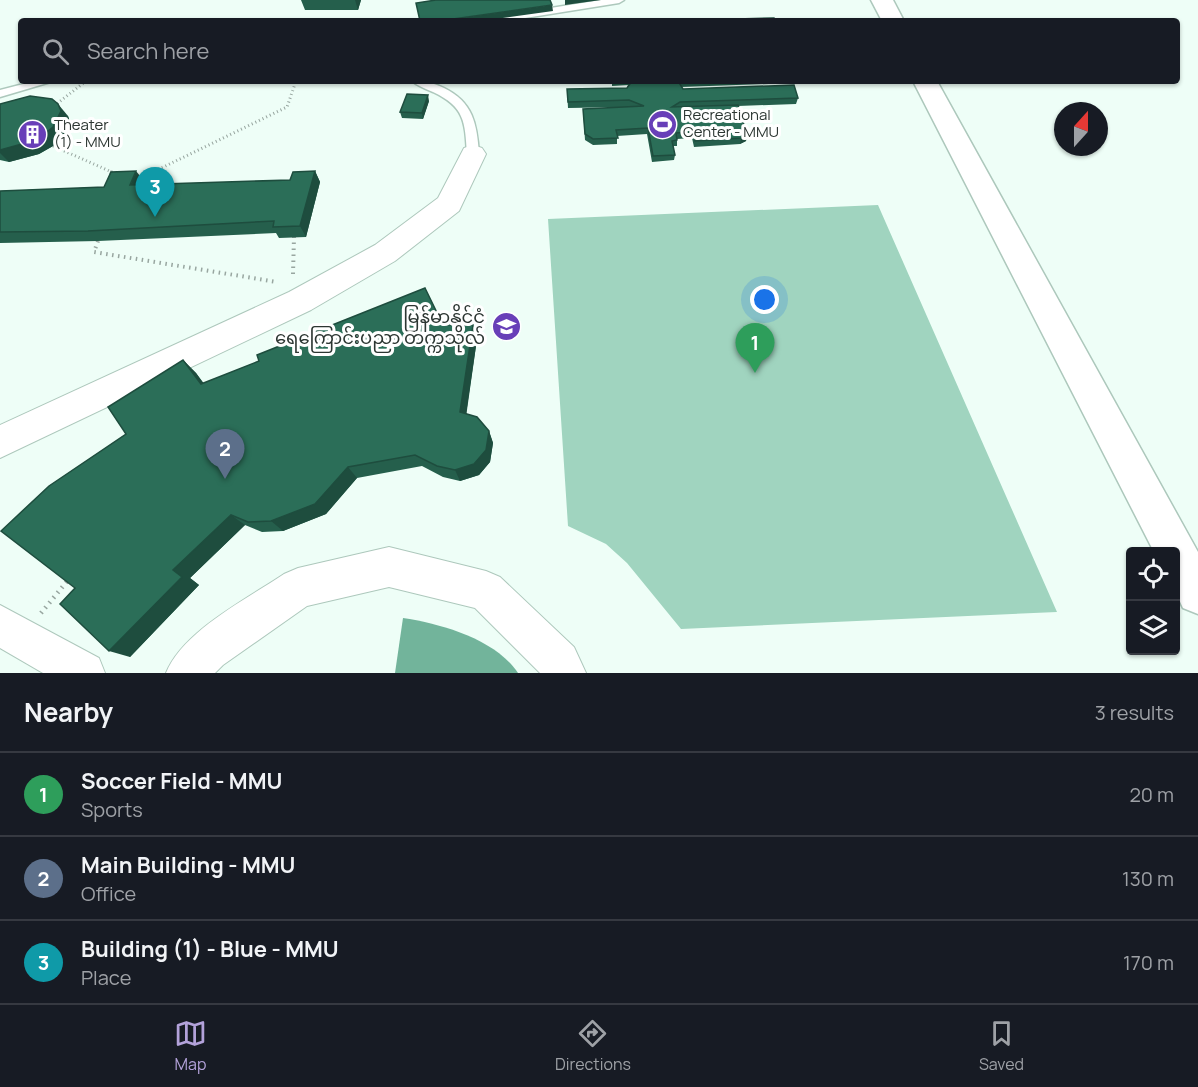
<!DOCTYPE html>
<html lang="en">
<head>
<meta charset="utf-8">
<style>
  body { margin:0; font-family:Manrope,"Noto Sans Myanmar",sans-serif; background:#20242c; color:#f1f3f6 }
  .controls { position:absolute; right:18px; bottom:18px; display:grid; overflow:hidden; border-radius:6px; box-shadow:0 2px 4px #0004 }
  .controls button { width:54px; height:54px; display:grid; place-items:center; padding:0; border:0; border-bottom:2px solid #363941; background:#171b24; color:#f1f3f6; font:30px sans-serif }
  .compass { position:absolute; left:1054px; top:102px; width:54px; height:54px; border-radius:50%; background:#171b24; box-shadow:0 2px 4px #0004; rotate:21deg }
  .you { position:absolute; left:765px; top:300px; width:21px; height:21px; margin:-15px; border:4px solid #fff; border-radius:50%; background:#1a73e8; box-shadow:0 0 0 9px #1a73e833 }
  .badge { display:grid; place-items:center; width:39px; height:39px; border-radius:50%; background:#b3a2da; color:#fff; font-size:20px; font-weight:700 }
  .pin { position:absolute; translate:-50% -50px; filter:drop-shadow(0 2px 3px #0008) }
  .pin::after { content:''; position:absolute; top:32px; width:21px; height:18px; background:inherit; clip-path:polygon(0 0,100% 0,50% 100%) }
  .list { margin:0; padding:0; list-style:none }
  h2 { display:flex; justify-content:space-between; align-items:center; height:78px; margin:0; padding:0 24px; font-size:26px }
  h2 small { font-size:20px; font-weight:400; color:#9ea1a6 }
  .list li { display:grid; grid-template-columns:39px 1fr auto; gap:18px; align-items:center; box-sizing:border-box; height:84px; padding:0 24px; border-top:2px solid #363941 }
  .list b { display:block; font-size:22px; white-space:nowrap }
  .list p { margin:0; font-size:20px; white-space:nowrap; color:#9ea1a6 }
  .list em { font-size:20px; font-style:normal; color:#9ea1a6 }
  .icon { flex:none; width:33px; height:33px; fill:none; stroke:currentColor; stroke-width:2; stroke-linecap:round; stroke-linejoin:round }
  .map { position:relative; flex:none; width:1198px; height:673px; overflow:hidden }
  .search { position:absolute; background:#171b24; box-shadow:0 2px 4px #0004; left:18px; right:18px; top:18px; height:66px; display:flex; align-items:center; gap:15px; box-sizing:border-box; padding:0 21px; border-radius:6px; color:#9ea1a6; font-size:22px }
  .sheet { height:330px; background:#171b24 }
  nav { display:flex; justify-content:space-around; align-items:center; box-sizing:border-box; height:84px; border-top:2px solid #363941; background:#171b24; font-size:16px; color:#9ea1a6 }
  nav a { display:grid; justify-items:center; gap:3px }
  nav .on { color:#b3a2da }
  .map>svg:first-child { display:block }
</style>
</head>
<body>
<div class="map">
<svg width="1198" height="673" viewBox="0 0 1198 673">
  <rect width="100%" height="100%" fill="#eefef7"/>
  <!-- green -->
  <polygon fill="#a0d4bf" points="878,205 1057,612 681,629 627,563 606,544 568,526 548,219"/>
  <!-- water -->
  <path fill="#72b49b" d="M 403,618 C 442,624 495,639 518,673 L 395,673 Z"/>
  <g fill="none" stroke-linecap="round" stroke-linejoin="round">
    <defs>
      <g id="service">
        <polygon points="601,0 624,0 619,3 507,21 483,21 488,18"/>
        <polygon points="35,81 54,81 0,97 0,90"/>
        <path d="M 412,81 C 425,81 433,83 444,88 C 473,102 477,124 479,154 L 477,157 L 469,157 L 467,154 C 465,122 465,107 433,92 C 426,89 418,86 412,81 Z"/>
      </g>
      <g id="minor">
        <polygon points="473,145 482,148 486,154 459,211 395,261 311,310 0,458 0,425 289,292 375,245 438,198 464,148"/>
        <path d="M 389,547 L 486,571 L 500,577 L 574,647 L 586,673 L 540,673 L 475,608 L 389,587 L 307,606 L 223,665 L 215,673 L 166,673 C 183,631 247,599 284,574 L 298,568 Z"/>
        <polygon points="0,605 99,658 105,673 43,673 0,648"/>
      </g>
      <g id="tertiary">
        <polygon points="871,0 893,0 904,21 882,21"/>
        <polygon points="913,81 937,81 1198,552 1198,614 1183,608 1176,593 1176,552 1154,552"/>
      </g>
    </defs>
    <!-- service casing -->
    <use href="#service" stroke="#adc8bc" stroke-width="3"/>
    <!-- minor casing -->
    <use href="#minor" stroke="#adc8bc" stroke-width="2"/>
    <!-- tertiary casing -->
    <use href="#tertiary" stroke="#adc8bc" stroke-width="3"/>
    <!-- path-far2 -->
    <g stroke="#98a6a0" stroke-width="3" stroke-dasharray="1 3" stroke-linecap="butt">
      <polyline points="54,106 86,81"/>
      <polyline points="53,146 114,173"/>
      <polyline points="151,173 287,107 296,81"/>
    </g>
    <!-- path-far1 -->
    <g stroke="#98a6a0" stroke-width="4" stroke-dasharray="1.5 4.5" stroke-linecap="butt">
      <polyline points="110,172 115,174"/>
      <polyline points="138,180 154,172"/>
      <polyline points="98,241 94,252 277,282"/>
      <polyline points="293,274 294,237"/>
    </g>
    <!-- path -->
    <polyline stroke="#98a6a0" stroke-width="4.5" stroke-dasharray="1.5 5" stroke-linecap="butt" points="41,613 69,579"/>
    <!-- service -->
    <use href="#service" fill="#fff" fill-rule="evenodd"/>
    <!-- minor -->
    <use href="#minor" fill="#fff" fill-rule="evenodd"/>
    <!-- tertiary -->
    <use href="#tertiary" fill="#fff" fill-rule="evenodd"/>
  </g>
  <!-- wall -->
  <g fill="#255f4c">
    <polygon points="301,0 361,0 358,10 305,10"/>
    <polygon points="612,81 795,81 795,83 681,87 683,89 798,98 796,104 738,106 747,135 746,141 740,144 694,147 692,138 677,139 677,146 673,146 675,155 674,160 652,162 647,134 617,136 617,144 593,145 585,140 583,109 630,107 568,108 567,89 627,88 628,85 612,86"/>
    <polygon points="429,101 423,119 402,118 400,112"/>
    <polygon points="0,104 68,116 70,122 63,138 53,146 39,154 9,162 0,160"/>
    <polygon points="315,171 320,182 306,237 279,238 276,233 98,241 0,243 0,191 104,187 145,182 144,185 290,180"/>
    <polygon points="443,325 477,339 466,414 489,431 493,443 490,462 479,475 460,481 443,477 422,466 357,478 326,514 283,531 262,532 245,525 190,578 199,585 130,657 75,588 126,434 183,360 196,373 203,383"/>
  </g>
  <!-- shaded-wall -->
  <g fill="#1e4d3e">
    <polygon points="355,0 361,0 358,10"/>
    <polygon points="565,0 601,0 565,5"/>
    <polygon points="552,5 553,11 481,21 439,21"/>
    <polygon points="428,95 429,101 423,119 422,113"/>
    <polygon points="58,104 68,116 70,122 63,138 53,146 39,154 9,162 0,153 0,150"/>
    <polygon points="747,135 746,141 740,144 741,138"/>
    <polygon points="136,171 145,182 138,196 130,185"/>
    <polygon points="315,171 320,182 306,237 300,226"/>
    <polygon points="473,325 477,339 465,424 460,412"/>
    <polygon points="183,360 196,373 214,397 201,384"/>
    <polygon points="489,431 493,443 490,462 479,475 460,481 455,470"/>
    <polygon points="348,467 357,478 326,514 283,531 271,521"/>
    <polygon points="231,515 245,525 190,578 199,585 130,657 109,651 173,570"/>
  </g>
  <!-- building -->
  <g fill="#2b6e58" stroke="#1e4d3e" stroke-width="1.5">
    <polygon points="436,0 550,0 552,5 439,21 420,21 416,3"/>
    <polygon points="774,18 775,21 661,21"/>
    <polygon points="632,81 678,81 683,89 794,85 798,98 680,102 672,107 738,105 747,135 741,138 695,141 692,132 676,133 677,140 672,141 675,155 653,156 648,128 616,130 618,138 593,139 585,134 583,109 644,106 629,100 568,102 567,89 627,88"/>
    <polygon points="407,94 428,95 422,113 400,112"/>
    <polygon points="30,96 52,99 58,104 61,111 53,127 43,135 29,142 0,150 0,104"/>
    <polygon points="136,171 130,185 290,180 293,172 315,171 300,226 273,227 274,221 88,231 0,232 0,191 104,187 111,172"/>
    <polygon points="425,288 443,325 473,325 460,412 477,417 489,431 486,450 474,464 455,470 437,466 415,455 348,467 315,504 271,521 248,522 231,515 173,570 182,577 109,651 60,604 75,588 1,531 49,486 126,434 108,407 183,360 201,384 259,361 257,355"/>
  </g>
  <!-- icons -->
  <defs>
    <symbol id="stadium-disc" viewBox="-11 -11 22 22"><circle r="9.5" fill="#683fb8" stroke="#fff"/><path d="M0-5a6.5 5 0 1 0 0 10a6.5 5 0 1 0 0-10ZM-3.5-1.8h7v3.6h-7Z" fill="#fff"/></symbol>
    <symbol id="building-disc" viewBox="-11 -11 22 22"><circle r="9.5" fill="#683fb8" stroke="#fff"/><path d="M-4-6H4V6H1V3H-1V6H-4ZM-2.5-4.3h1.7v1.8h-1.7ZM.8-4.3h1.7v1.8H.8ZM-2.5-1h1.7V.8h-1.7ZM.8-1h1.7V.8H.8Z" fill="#fff"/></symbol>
    <symbol id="university-disc" viewBox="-11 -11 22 22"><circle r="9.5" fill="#683fb8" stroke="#fff"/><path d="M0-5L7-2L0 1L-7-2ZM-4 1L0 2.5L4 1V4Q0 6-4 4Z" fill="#fff"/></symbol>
  </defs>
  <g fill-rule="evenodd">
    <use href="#stadium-disc" x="646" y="108" width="33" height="33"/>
    <use href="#building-disc" x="16" y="118" width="33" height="33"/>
    <use href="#university-disc" x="490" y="310" width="33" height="33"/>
  </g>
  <g text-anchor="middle" stroke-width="6" stroke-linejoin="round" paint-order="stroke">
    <!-- far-poi labels -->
    <g font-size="15" fill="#2c3632" stroke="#fff" text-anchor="start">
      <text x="683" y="120">Recreational<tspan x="683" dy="17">Center - MMU</tspan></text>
      <text x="54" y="130">Theater<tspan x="54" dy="17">(1) - MMU</tspan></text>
    </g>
    <!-- poi labels -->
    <g font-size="18" fill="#2c3632" stroke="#fff" text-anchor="end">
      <text x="485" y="323">မြန်မာနိုင်ငံ<tspan x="485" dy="21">ရေကြောင်းပညာ တက္ကသိုလ်</tspan></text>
    </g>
  </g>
</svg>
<div class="controls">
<button><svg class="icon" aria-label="locate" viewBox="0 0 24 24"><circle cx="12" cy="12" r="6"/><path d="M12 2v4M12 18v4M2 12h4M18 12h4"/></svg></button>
<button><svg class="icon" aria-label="layers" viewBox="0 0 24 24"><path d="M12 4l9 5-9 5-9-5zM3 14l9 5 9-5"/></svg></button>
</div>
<svg class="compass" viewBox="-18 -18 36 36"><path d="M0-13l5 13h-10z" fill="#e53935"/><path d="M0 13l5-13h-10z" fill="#9ea1a6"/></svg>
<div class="you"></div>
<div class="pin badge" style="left:755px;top:373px;background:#2e9e5b">1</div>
<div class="pin badge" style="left:225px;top:479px;background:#5c6f8a">2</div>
<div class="pin badge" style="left:155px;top:217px;background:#0f9aa8">3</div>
<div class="search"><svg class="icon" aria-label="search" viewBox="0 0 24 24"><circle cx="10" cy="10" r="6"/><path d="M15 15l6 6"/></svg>Search here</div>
</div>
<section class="sheet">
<h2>Nearby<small>3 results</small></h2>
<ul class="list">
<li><span class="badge" style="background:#2e9e5b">1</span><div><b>Soccer Field - MMU</b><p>Sports</p></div><em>20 m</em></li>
<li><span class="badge" style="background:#5c6f8a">2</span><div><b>Main Building - MMU</b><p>Office</p></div><em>130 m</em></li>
<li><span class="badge" style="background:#0f9aa8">3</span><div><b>Building (1) - Blue - MMU</b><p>Place</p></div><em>170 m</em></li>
</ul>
</section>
<nav>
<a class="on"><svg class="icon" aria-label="map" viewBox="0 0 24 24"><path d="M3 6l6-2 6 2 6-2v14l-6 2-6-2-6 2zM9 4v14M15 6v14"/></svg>Map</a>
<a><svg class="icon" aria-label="directions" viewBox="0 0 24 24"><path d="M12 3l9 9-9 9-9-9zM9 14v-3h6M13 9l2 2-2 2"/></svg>Directions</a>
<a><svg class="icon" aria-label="saved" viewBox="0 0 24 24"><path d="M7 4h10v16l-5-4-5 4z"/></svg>Saved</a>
</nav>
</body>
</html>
